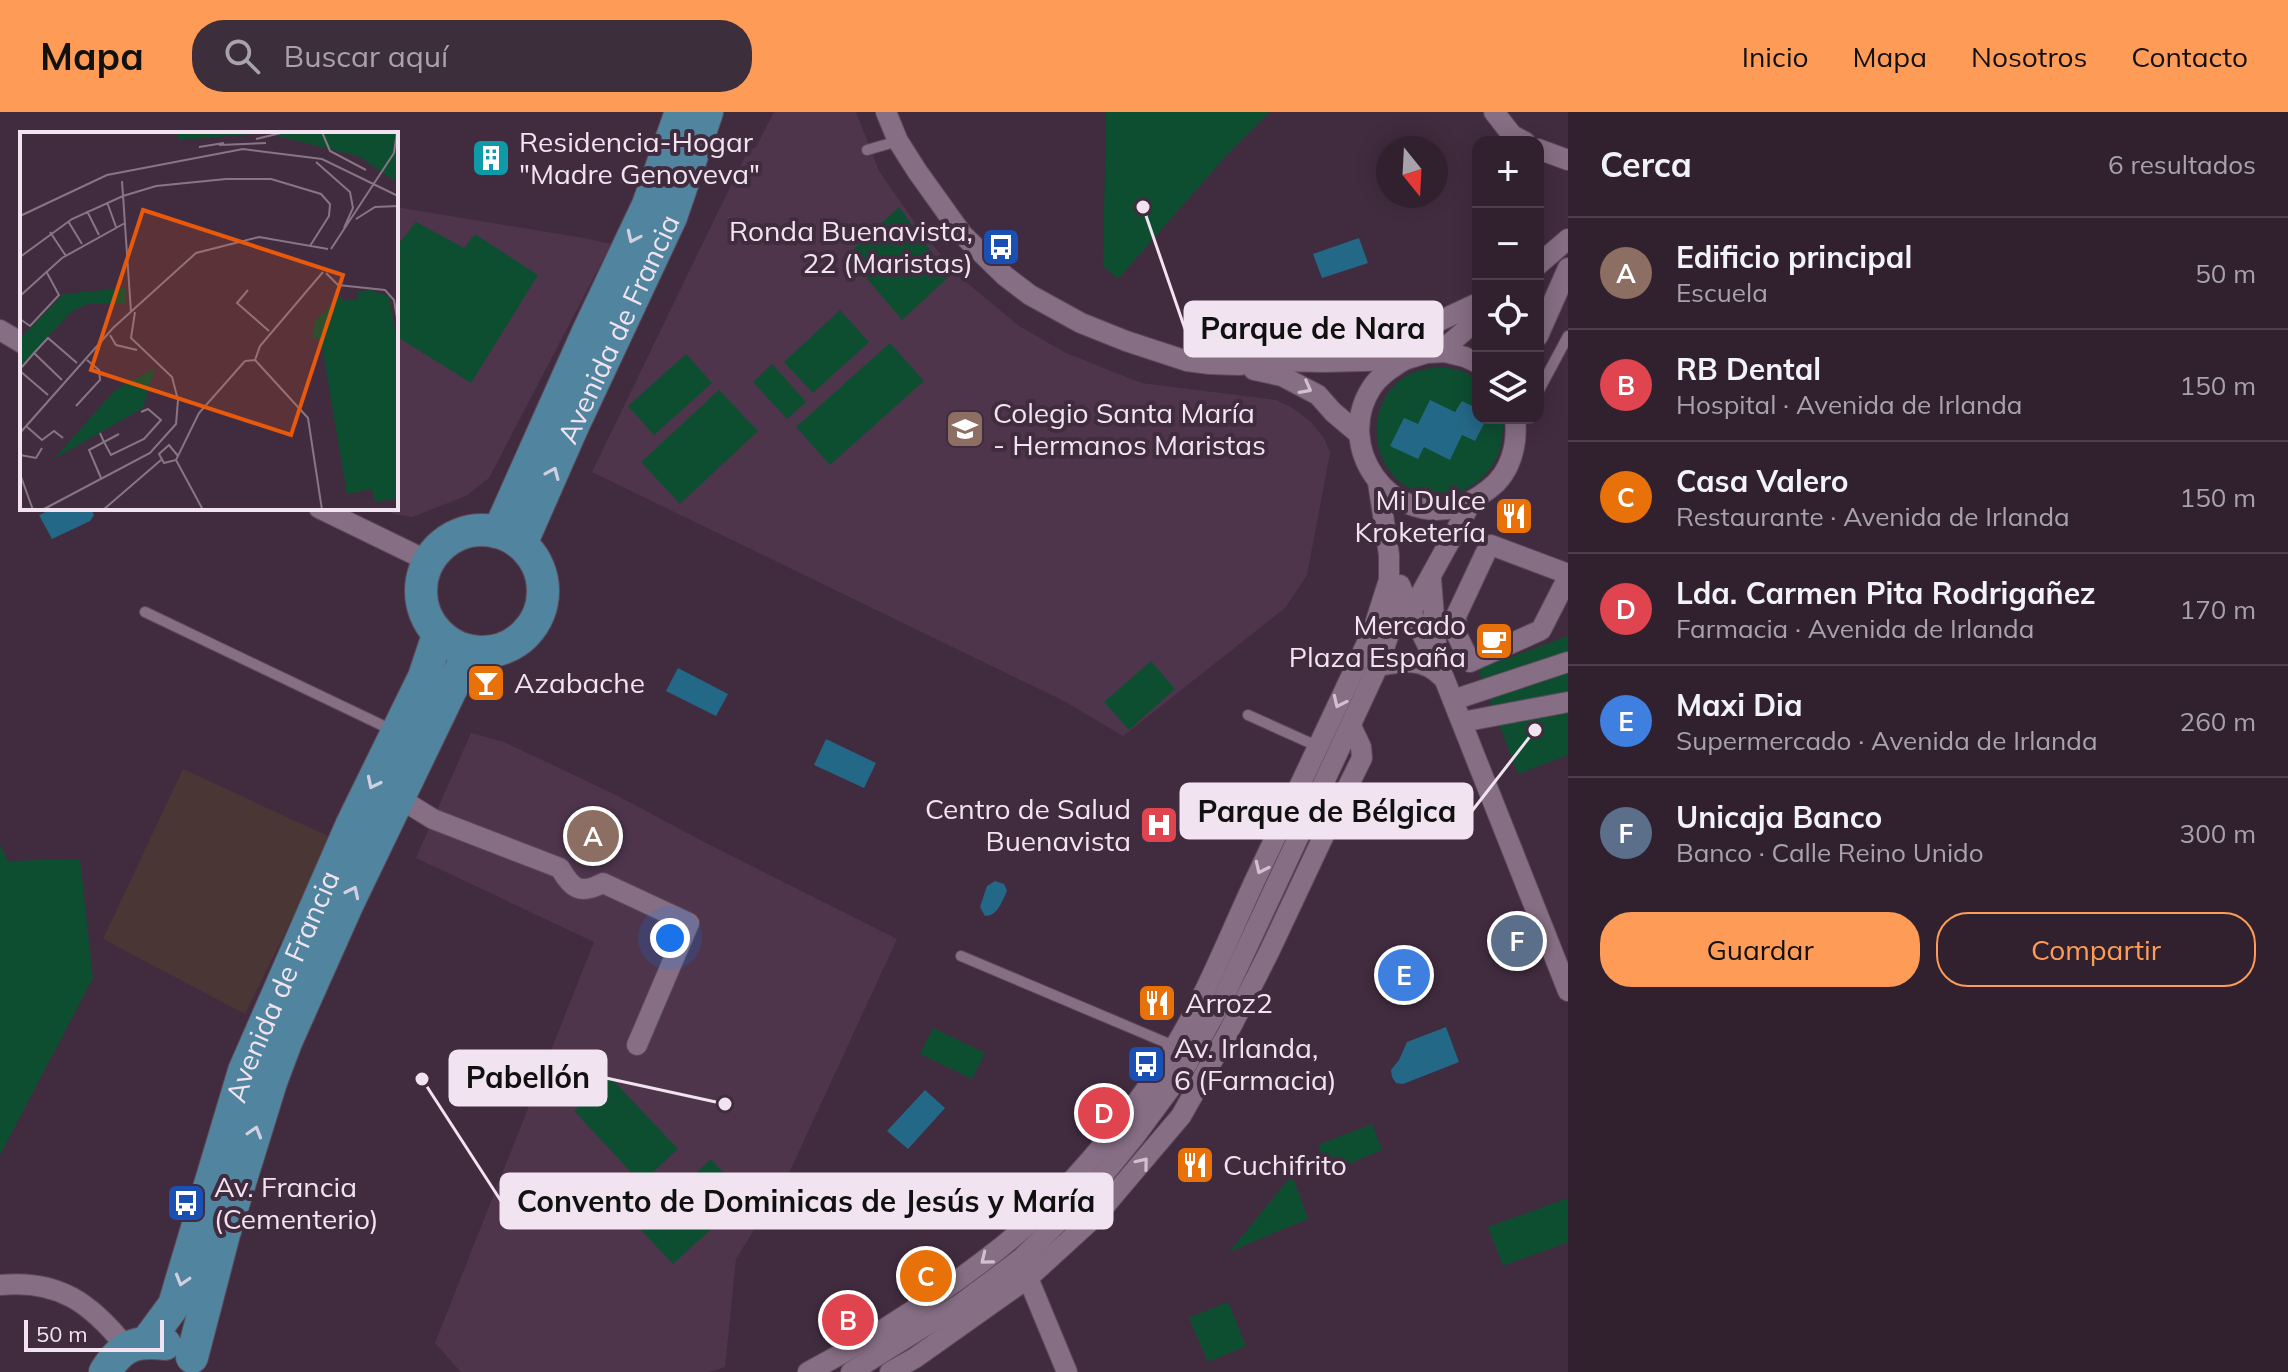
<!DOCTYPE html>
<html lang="es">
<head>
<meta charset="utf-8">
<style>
  body { margin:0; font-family:Mulish,sans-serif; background:#3d2e3b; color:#f1f3f6 }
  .controls { position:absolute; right:24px; top:24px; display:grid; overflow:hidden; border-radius:16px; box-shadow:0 4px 20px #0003 }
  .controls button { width:72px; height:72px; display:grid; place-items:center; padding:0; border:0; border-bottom:2px solid #4c3e4b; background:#31212f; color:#f1f3f6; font:40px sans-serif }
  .compass { position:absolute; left:1376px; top:24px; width:72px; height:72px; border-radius:50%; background:#31212f; box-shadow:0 4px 20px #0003; rotate:162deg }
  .scale { position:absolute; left:24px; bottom:20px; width:140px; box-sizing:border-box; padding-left:8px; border:4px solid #f1e3ef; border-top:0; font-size:22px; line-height:28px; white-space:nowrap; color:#f1e3ef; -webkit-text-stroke:6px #412c3f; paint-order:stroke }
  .you { position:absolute; left:670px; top:826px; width:28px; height:28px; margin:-20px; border:6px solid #fff; border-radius:50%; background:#1a73e8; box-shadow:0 0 0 12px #1a73e833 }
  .badge { display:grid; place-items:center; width:52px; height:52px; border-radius:50%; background:#fe9c57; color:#fff; font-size:26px; font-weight:700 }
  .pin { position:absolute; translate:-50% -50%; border:4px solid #fff; box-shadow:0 2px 8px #0006 }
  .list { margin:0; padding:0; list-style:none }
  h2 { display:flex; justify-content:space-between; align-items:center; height:104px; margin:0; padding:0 32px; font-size:34px }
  h2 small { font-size:26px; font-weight:400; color:#a8a3aa }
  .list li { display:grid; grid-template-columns:52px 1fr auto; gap:24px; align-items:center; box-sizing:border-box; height:112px; padding:0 32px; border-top:2px solid #4c3e4b }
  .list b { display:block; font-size:30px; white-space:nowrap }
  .list p { margin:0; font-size:26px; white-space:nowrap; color:#a8a3aa }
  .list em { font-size:26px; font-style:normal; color:#a8a3aa }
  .actions { display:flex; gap:16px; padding:24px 32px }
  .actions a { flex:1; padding:18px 0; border:2px solid #fe9c57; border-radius:32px; text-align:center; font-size:28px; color:#fe9c57 }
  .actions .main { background:#fe9c57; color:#111 }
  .icon { flex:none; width:44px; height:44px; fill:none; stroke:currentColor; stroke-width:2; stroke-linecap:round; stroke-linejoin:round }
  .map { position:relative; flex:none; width:1568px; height:1260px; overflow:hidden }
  header { display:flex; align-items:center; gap:48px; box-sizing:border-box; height:112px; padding:0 40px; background:#fe9c57; color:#111 }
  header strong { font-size:38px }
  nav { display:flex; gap:44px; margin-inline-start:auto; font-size:28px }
  .search { width:560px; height:72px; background:#3d2e3b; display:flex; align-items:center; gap:20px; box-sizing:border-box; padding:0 28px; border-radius:32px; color:#a8a3aa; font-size:30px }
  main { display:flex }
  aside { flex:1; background:#31212f }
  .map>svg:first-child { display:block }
</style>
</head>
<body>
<header>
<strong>Mapa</strong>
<div class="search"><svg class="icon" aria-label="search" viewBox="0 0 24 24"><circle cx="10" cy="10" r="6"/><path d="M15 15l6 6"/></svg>Buscar aquí</div>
<nav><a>Inicio</a><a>Mapa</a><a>Nosotros</a><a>Contacto</a></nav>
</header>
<main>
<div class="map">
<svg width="1568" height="1260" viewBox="0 0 1568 1260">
  <rect width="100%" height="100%" fill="#412c3f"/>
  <!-- commercial -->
  <polygon fill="#4a3634" points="183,657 332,726 245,902 103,827"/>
  <!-- built -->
  <g fill="#4e354c">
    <polygon points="774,0 856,0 879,59 920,118 960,165 1019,214 1064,240 1141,271 1276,288 1291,295 1310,309 1324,326 1330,341 1307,463 1285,496 1123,624 1066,590 592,360 747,40 756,35"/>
    <polygon points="396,95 583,126 611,132 489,366 466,384 412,405 394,402 383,396 396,396"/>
    <polygon points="471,621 504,630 618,684 704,730 897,827 789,1061 736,1147 725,1255 709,1260 461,1260 435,1231 594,830 416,746"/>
  </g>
  <!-- green -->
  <g fill="#0d4e31">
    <polygon points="1106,0 1270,0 1233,36 1118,167 1103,154"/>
    <polygon points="899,95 933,142 953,161 902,208 847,143"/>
    <polygon points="416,110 464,136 475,122 538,163 471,271 396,224 396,135"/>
    <polygon points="840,198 869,230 813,281 784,250"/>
    <polygon points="890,231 924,269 830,353 796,315"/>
    <polygon points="686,242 712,271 654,323 628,294"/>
    <polygon points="772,252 806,290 787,307 753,270"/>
    <path d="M 1443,255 L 1463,259 L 1478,268 L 1478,297 L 1462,289 L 1455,300 L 1418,313 L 1404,307 L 1418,347 L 1424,335 L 1462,323 L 1475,329 L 1487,306 L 1503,306 C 1504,333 1498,353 1477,370 C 1465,380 1451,382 1437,382 C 1376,383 1355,300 1403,266 C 1415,258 1429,256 1443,255 Z"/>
    <polygon points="719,278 758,319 680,392 641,350"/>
    <polygon points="1568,524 1568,643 1518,662 1478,557"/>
    <polygon points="1151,549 1175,577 1129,618 1104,590"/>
    <polygon points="0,733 8,749 80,747 93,866 0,1043"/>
    <polygon points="933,916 985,941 972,967 920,942"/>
    <polygon points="610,965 678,1037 641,1071 574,999"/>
    <polygon points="1372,1012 1382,1038 1329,1060 1318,1033"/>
    <polygon points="711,1047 746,1085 673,1152 638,1115"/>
    <polygon points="1292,1063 1308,1107 1229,1140"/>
    <polygon points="1568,1086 1568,1130 1503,1154 1488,1115"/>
    <polygon points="1228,1190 1246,1234 1208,1250 1189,1206"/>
  </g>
  <!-- water -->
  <g fill="#246887">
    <polygon points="1359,126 1368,151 1322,166 1313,142"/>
    <polygon points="1430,288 1455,300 1462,289 1478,297 1478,306 1487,306 1475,329 1462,323 1450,348 1424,335 1418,347 1390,334 1404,306 1418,312"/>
    <polygon points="55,396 91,396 94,403 90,409 52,427 39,403"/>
    <polygon points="678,556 728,582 716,604 666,579"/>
    <polygon points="826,627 876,651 864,676 814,653"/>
    <path d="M 995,769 L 1004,772 L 1007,779 C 1002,789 998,804 985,804 L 980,795 L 987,774 Z"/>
    <polygon points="1446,915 1459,950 1403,972 1396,971 1392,965 1391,958 1399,948 1407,930"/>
    <polygon points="925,978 945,996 908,1037 887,1019"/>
  </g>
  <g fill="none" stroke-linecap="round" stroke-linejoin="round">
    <defs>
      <g id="lane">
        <polyline points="867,38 898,29"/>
        <polyline points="1538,280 1568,224"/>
        <polyline points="145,500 392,618"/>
        <polyline points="1248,603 1319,635"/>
        <polyline points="961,844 1174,934"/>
      </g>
      <g id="street">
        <polyline points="886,0 898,29 917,59 962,122 1005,164 1030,183 1081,211 1126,229 1187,249 1210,252 1239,253 1270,249 1324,250 1404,248 1427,241 1445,240 1465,245 1478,251"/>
        <polyline points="1494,0 1512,23 1525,30"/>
        <polyline points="1538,37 1568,48"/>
        <polyline points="1538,153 1568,127"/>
        <polyline points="0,218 22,231"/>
        <polyline points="1538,224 1568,156"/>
        <polyline points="1440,240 1478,207"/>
        <polyline points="1359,242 1392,231 1478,191"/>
        <path d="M 1404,248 C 1392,256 1380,263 1372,275 C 1333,334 1389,414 1457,395 C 1470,391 1479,385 1489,377 C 1511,361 1518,332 1515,306"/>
        <polyline points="1254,258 1282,264 1318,283 1333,300 1359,322"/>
        <polyline points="319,396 428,449"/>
        <polyline points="1491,433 1568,462"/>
        <polyline points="1486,440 1456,504 1457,523 1470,550 1541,518 1568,465"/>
        <polyline points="1431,467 1437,542"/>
        <polyline points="1400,473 1411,500 1444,566 1568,879"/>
        <polyline points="1407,507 1472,389"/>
        <path d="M 1378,554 C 1402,550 1422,545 1441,564"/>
        <polyline points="1453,588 1568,550"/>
        <polyline points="1462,610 1568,590"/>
        <path d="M 399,686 L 433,707 L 560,756 C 572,777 580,783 603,771 L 689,811 L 637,933"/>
        <polyline points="1028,1166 1067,1260"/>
        <path d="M 0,1173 C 58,1167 91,1191 126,1235"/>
        <path d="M 808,1260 C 869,1228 928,1191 982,1150 C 1050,1100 1111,1028 1159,959 C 1200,900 1226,830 1257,764 C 1295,682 1334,600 1373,518 L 1388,471"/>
        <polyline points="851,1260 962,1191 1022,1146 1092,1077 1135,1024 1183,959 1223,887 1378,554 1393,510 1395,496 1389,467 1389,443 1378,370"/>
        <polyline points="890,1260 915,1246 1028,1166 1097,1103 1181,1004 1228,921 1269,840 1325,721 1362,646 1361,635 1351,614"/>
      </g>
      <g id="primary">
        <circle cx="482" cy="479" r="61"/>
        <polyline points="496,420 503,410 587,222 648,93 681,0"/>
        <path id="s1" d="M 521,432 L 572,316 L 671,105 L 707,0"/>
        <path id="s2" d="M 146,1231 L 174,1193 L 244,959 L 352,712 L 424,565 L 438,523"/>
        <polyline points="192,1245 224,1122 271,970 286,930 348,791 469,540"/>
        <path d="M 105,1260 C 121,1234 135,1228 165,1232"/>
      </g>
    </defs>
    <!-- lane casing -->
    <use href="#lane" stroke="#5c4a5a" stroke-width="12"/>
    <!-- street casing -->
    <use href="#street" stroke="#5c4a5a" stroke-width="22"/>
    <!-- primary casing -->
    <use href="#primary" stroke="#5c4a5a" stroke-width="34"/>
    <!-- lane -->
    <use href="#lane" stroke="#866e84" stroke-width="10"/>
    <!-- street -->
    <use href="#street" stroke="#866e84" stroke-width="20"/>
    <!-- primary -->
    <use href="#primary" stroke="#51859f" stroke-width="32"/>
  </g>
  <!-- one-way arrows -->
  <defs><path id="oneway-chevron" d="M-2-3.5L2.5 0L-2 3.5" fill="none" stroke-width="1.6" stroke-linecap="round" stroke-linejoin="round" transform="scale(2)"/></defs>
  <g stroke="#d1d0df">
    <use href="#oneway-chevron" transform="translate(633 125) rotate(115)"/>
    <use href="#oneway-chevron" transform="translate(553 361) rotate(-67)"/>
    <use href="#oneway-chevron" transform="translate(373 671) rotate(116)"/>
    <use href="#oneway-chevron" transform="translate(353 780) rotate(-64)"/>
    <use href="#oneway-chevron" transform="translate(255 1020) rotate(-73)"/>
    <use href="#oneway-chevron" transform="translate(182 1168) rotate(107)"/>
  </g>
  <g stroke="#d1c0cf">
    <use href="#oneway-chevron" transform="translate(1306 276) rotate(28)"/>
    <use href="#oneway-chevron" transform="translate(1339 590) rotate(115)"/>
    <use href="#oneway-chevron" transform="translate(1261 756) rotate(115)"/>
    <use href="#oneway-chevron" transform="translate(1143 1051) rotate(-51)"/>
    <use href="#oneway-chevron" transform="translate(986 1147) rotate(141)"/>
  </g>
  <!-- icons -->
  <defs>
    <symbol id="building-square" viewBox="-11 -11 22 22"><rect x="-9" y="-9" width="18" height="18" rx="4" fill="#0f9aa8" stroke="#412c3f"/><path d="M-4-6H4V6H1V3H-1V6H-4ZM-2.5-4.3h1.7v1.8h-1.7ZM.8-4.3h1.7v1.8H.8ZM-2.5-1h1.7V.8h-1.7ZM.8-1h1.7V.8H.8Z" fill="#fff"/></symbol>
    <symbol id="bus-square" viewBox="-11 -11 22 22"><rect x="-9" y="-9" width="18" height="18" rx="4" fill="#1a4fb4" stroke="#412c3f"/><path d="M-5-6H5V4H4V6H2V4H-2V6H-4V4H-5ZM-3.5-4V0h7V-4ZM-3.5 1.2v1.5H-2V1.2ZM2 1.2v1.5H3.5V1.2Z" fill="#fff"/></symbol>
    <symbol id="school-square" viewBox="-11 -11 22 22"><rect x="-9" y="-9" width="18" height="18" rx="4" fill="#8d6e63" stroke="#412c3f"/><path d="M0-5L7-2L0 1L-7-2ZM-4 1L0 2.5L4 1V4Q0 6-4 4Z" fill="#fff"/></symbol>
    <symbol id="restaurant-square" viewBox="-11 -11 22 22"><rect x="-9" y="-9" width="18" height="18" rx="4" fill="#e8710a" stroke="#412c3f"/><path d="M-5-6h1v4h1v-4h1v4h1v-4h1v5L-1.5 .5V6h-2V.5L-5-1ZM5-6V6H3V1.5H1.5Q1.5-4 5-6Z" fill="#fff"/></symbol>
    <symbol id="cafe-square" viewBox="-11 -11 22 22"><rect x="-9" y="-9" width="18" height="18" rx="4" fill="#e8710a" stroke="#412c3f"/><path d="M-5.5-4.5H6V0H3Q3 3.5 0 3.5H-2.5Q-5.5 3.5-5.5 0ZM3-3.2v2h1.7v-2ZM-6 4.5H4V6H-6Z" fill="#fff"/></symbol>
    <symbol id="bar-square" viewBox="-11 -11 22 22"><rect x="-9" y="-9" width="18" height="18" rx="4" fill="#e8710a" stroke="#412c3f"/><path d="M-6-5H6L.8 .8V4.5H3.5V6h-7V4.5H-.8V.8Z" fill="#fff"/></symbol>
    <symbol id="hospital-square" viewBox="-11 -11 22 22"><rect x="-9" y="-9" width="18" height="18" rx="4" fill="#e0444e" stroke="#412c3f"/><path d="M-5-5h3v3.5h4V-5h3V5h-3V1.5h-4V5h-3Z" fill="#fff"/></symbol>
  </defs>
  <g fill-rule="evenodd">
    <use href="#building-square" x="469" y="24" width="44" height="44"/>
    <use href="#bus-square" x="979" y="113" width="44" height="44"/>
    <use href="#school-square" x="943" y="295" width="44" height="44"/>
    <use href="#restaurant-square" x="1492" y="382" width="44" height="44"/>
    <use href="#cafe-square" x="1472" y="507" width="44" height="44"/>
    <use href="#bar-square" x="464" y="549" width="44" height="44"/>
    <use href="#hospital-square" x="1137" y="691" width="44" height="44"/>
    <use href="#restaurant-square" x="1135" y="869" width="44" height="44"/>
    <use href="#bus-square" x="1124" y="930" width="44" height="44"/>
    <use href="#restaurant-square" x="1173" y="1031" width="44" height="44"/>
    <use href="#bus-square" x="164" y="1069" width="44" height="44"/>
  </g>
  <g text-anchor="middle" stroke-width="8" stroke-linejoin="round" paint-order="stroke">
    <!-- poi labels -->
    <g font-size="28" fill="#f1e3ef" stroke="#412c3f" text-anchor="start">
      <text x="519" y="40">Residencia-Hogar<tspan x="519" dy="32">"Madre Genoveva"</tspan></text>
      <text x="973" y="129" text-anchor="end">Ronda Buenavista,<tspan x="973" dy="32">22 (Maristas)</tspan></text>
      <text x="993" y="311">Colegio Santa María<tspan x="993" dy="32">- Hermanos Maristas</tspan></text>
      <text x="1486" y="398" text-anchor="end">Mi Dulce<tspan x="1486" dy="32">Kroketería</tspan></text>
      <text x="1466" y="523" text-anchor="end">Mercado<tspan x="1466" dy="32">Plaza España</tspan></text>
      <text x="514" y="581">Azabache</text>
      <text x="1131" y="707" text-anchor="end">Centro de Salud<tspan x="1131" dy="32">Buenavista</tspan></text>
      <text x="1185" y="901">Arroz2</text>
      <text x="1174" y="946">Av. Irlanda,<tspan x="1174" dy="32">6 (Farmacia)</tspan></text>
      <text x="1223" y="1063">Cuchifrito</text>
      <text x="214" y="1085">Av. Francia<tspan x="214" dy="32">(Cementerio)</tspan></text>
    </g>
    <!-- street labels -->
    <g font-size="28" fill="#f1e3ef" stroke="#412c3f">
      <text dy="10" stroke="none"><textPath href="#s1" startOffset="236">Avenida de Francia</textPath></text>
      <text dy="10" stroke="none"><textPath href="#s2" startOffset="384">Avenida de Francia</textPath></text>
    </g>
  </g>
  <!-- overview -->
  <g transform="translate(20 20)">
    <rect width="378" height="378" fill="#412c3f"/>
    <path d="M 378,0 L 378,51 L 338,24 L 245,1 L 159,8 L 156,1 ZM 105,156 L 105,171 L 67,172 L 51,180 L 0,235 L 0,207 L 43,162 ZM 349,158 L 369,164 L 378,217 L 378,366 L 355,370 L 352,357 L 327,362 L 301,208 L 292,205 L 295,189 L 320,164 L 324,169 L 338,167 L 338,160 ZM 135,236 L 123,276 L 34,327 L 95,258 Z" fill="#0d4e31"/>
    <path fill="none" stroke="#877585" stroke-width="2" d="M 302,0 L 310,19 L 346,38M 236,7 L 265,0M 199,13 L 246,11M 179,15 L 204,11M 296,30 L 330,60 L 333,76 L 324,96M 102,49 L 111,180M 87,70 L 96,95M 67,79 L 79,103M 0,84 L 87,43 L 223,17 L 302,27 L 378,64M 336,87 L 355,75 L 378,74M 48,89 L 62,112M 30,100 L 46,124M 311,117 L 374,21 L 377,0M 0,125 L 52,87 L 103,64 L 136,54 L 206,47 L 251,47 L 301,62 L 310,72 L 309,84 L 290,114M 306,141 L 318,153 L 365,158 L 374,168 L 378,192M 228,158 L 217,171 L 249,199M 0,164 L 42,126 L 105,91M 0,187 L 10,194 L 39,163 L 26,139M 90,203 L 96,213 L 117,218M 14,221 L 28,206 L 57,231M 235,228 L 288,286 L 302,378M 225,229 L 235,228 L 240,214 L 303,140M 2,235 L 14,221 L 42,248M 0,239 L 28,263M 56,274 L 80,248 L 79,238 L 67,228M 6,294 L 22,308 L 34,299 L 43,306M 0,301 L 93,196 L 176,121 L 239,105 L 308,117M 80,301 L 84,310 L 69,318 L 81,346M 99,302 L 84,310 L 91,323 L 124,307 L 141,288 L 128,277 L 121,280M 0,323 L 16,326 L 22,316M 158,324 L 149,313 L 139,322 L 144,331 L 156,328 L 179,281 L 225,229M 156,328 L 183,378M 0,342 L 13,378M 24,377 L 130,321 L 156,292 L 158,268 L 152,245 L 111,206 L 115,180M 83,378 L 141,328"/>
    <path fill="#e8590c" fill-opacity="0.15" stroke="#e8590c" stroke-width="4" d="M 123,78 L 323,143 L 271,303 L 71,238 Z"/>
    <rect width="378" height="378" fill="none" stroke="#f1e3ef" stroke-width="4"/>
  </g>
  <!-- callouts -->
  <path fill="none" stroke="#f1e3ef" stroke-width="3" d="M1143 95L1185 217M1535 618L1472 699M725 992L606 966M422 967L501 1089"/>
  <g fill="#f1e3ef" stroke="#412c3f" stroke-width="3">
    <circle cx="1143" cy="95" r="8"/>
    <circle cx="1535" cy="618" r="8"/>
    <circle cx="725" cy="992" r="8"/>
    <circle cx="422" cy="967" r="8"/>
  </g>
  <g fill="#f1e3ef" stroke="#f1e3ef" stroke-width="3">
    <rect x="1185" y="190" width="257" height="54" rx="8"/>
    <rect x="1181" y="672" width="291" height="54" rx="8"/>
    <rect x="450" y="939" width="156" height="54" rx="8"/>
    <rect x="501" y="1062" width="611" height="54" rx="8"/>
  </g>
  <g font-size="30" text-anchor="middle" font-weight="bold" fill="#111">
    <text x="1313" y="227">Parque de Nara</text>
    <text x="1327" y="710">Parque de Bélgica</text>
    <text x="528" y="976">Pabellón</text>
    <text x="806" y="1100">Convento de Dominicas de Jesús y María</text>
  </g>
</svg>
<div class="controls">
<button>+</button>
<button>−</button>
<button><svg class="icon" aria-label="locate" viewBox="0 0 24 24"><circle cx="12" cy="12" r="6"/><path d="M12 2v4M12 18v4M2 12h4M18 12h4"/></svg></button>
<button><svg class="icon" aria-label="layers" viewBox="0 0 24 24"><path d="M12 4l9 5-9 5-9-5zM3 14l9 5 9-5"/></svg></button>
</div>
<svg class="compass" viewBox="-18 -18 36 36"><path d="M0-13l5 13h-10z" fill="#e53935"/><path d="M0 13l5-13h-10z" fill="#a8a3aa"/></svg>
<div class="scale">50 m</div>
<div class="you"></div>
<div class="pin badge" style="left:593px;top:724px;background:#8d6e63">A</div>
<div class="pin badge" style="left:848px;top:1208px;background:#e0444e">B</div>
<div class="pin badge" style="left:926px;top:1164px;background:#e8710a">C</div>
<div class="pin badge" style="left:1104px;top:1001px;background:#e0444e">D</div>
<div class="pin badge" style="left:1404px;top:863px;background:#3f7fe0">E</div>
<div class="pin badge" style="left:1517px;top:829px;background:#5c6f8a">F</div>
</div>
<aside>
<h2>Cerca<small>6 resultados</small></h2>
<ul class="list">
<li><span class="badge" style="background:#8d6e63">A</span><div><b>Edificio principal</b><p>Escuela</p></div><em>50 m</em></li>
<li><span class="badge" style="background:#e0444e">B</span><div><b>RB Dental</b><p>Hospital · Avenida de Irlanda</p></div><em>150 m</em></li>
<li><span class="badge" style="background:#e8710a">C</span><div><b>Casa Valero</b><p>Restaurante · Avenida de Irlanda</p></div><em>150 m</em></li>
<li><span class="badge" style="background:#e0444e">D</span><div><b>Lda. Carmen Pita Rodrigañez</b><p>Farmacia · Avenida de Irlanda</p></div><em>170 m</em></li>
<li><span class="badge" style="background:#3f7fe0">E</span><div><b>Maxi Dia</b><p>Supermercado · Avenida de Irlanda</p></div><em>260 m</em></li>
<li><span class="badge" style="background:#5c6f8a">F</span><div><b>Unicaja Banco</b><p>Banco · Calle Reino Unido</p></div><em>300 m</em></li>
</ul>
<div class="actions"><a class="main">Guardar</a><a>Compartir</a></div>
</aside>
</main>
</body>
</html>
